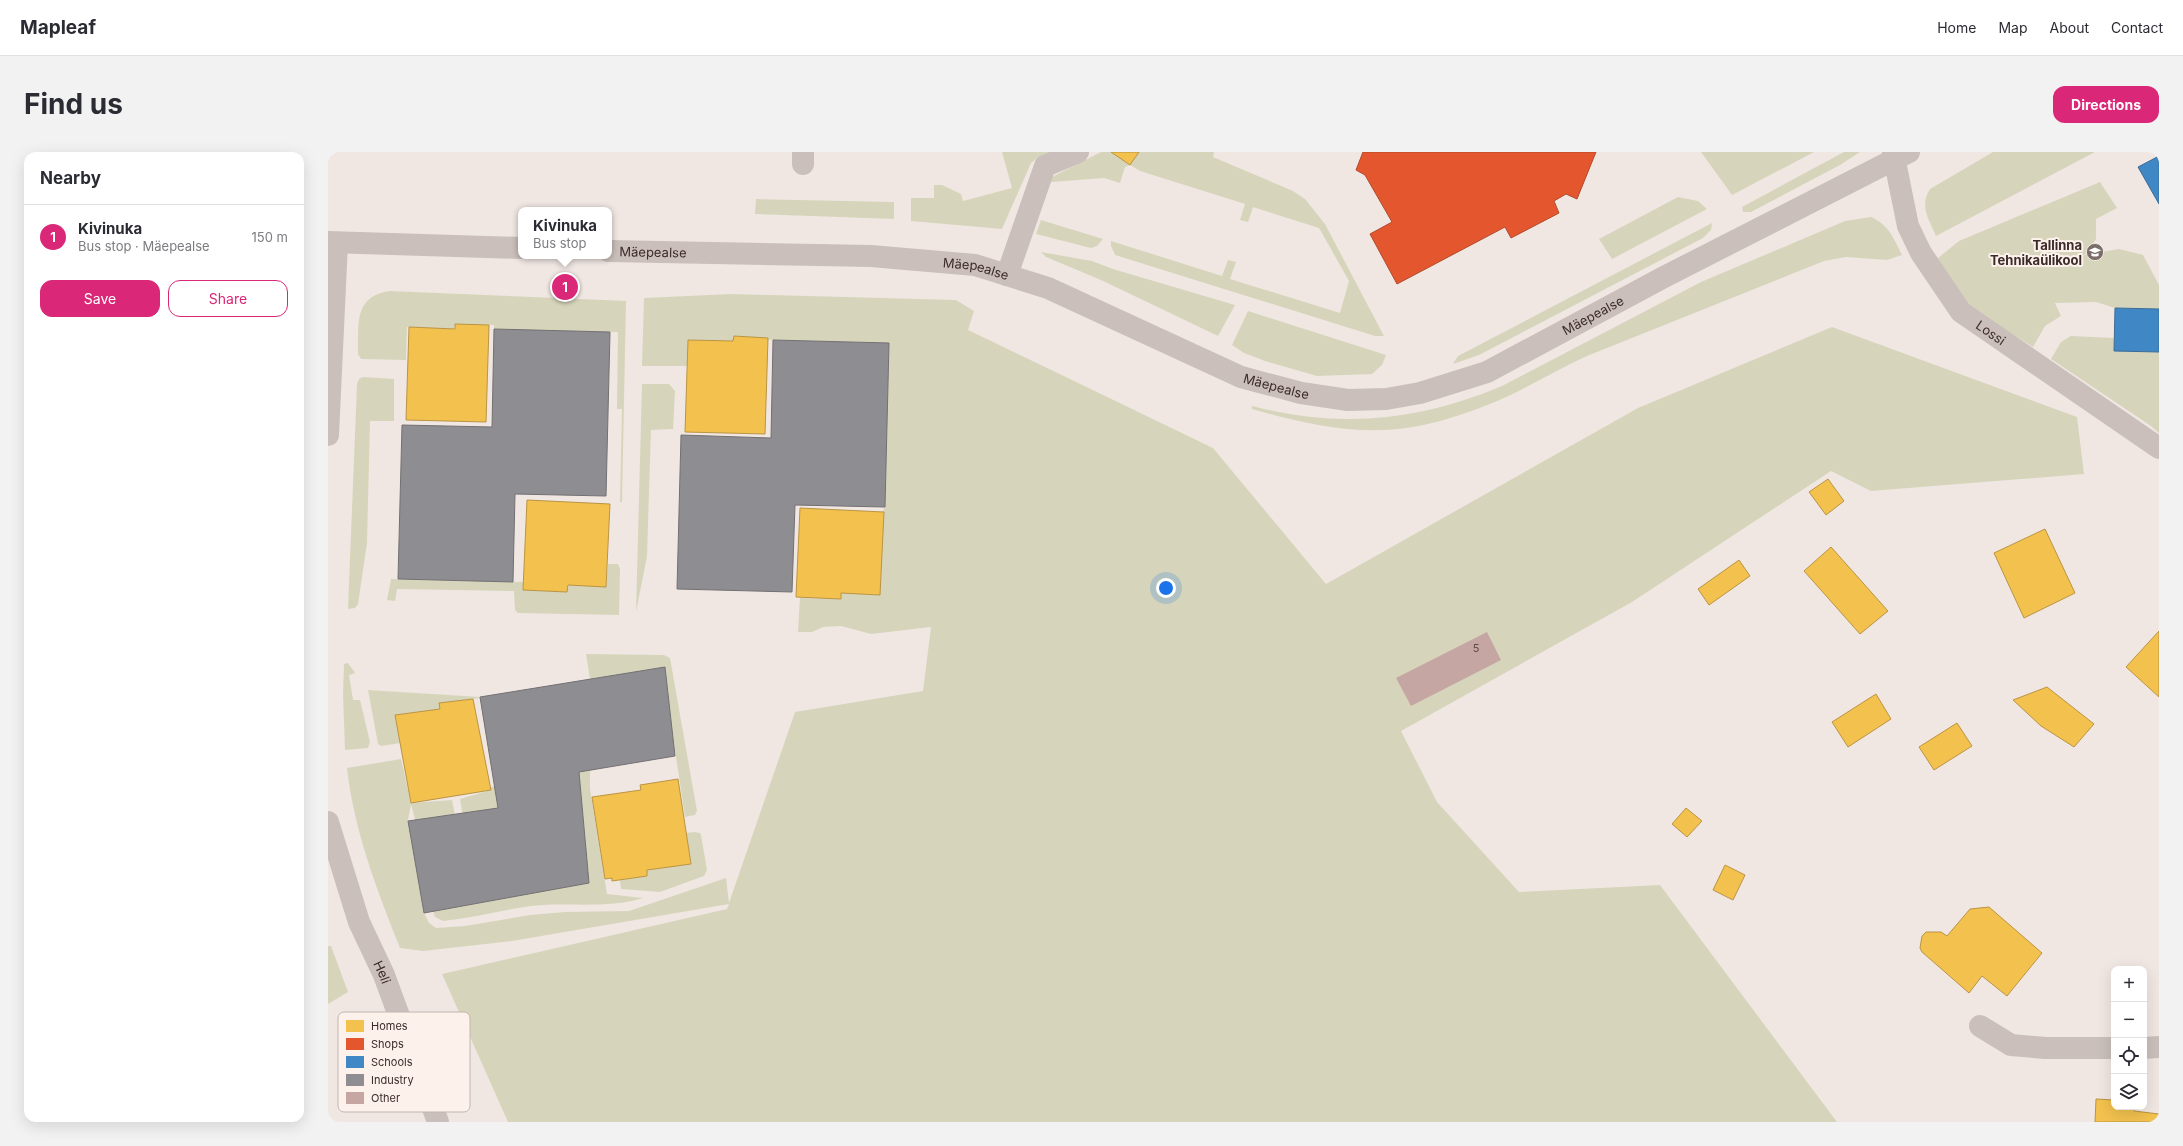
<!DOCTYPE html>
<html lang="en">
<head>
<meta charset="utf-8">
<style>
  body { margin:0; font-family:Inter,sans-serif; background:#f2f2f3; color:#2b2b33 }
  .controls { position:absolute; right:12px; bottom:12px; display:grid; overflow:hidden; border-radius:8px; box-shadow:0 4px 16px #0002 }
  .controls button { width:36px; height:36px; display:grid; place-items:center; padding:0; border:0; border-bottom:1px solid #e1e1e2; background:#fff; color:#2b2b33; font:20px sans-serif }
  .you { position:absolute; left:838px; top:436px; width:14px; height:14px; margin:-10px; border:3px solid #fff; border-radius:50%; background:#1a73e8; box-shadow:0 0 0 6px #1a73e833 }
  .badge { display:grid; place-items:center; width:26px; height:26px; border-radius:50%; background:#db2777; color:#fff; font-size:13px; font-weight:700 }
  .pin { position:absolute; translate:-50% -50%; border:2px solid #fff; box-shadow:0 1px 4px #0006 }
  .popup { position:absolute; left:190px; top:55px; width:94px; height:52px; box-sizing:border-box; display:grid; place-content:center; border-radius:8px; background:#fff; filter:drop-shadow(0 1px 3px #0005); font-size:13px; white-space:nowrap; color:#7c7c81 }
  .popup b { font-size:15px; color:#2b2b33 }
  .popup::after { content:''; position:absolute; left:50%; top:100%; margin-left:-8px; border:8px solid transparent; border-top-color:#fff }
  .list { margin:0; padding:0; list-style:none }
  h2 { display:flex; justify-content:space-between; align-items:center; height:52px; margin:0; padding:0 16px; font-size:17px }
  h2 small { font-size:13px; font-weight:400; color:#7c7c81 }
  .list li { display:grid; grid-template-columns:26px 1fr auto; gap:12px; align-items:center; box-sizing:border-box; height:64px; padding:0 16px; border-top:1px solid #e1e1e2 }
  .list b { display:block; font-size:15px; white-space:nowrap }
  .list p { margin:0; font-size:13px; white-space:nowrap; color:#7c7c81 }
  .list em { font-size:13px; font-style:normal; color:#7c7c81 }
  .actions { display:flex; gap:8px; padding:12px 16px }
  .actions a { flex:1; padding:9px 0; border:1px solid #db2777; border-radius:12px; text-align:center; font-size:14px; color:#db2777 }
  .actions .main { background:#db2777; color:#fff }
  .icon { flex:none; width:22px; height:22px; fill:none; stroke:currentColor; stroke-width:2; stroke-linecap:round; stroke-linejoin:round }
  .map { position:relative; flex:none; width:1831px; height:970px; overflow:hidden; border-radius:12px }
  header { display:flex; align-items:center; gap:24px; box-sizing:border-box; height:56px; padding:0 20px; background:#fff; border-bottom:1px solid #e1e1e2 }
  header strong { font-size:19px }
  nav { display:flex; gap:22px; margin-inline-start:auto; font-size:14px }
  .intro { display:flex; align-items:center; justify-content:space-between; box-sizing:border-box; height:96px; padding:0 24px }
  h1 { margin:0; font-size:28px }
  .button { padding:10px 18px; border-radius:12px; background:#db2777; color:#fff; font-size:14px; font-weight:700 }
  main { display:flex; gap:24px; padding:0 24px }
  aside { flex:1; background:#fff; border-radius:12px; box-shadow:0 4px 16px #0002 }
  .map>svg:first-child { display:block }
</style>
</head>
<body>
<header>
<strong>Mapleaf</strong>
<nav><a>Home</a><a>Map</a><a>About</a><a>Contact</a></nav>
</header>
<div class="intro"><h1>Find us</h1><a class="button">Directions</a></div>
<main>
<aside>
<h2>Nearby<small></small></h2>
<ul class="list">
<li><span class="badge">1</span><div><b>Kivinuka</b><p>Bus stop · Mäepealse</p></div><em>150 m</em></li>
</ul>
<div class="actions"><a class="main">Save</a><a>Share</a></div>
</aside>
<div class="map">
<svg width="1831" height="970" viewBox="0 0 1831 970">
  <rect width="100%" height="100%" fill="#f0e7e3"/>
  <!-- green -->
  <g fill="#d6d5bb">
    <polygon points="674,0 724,0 709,6 703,11 674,77 583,69 583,46 606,46 606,33 614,33 633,42 635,49 684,36"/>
    <polygon points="773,0 886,0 885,5 965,39 977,47 997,72 1056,184 1047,184 787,103 783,94 783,89 894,124 900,108 908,110 902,127 1012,161 1021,129 991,76 925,55 920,70 912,68 917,52 812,19 802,13 797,15 792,31 776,26 724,30 722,29 724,25"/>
    <polygon points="1373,0 1486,0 1404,43"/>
    <polygon points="1516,0 1532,0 1512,13 1423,60 1415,60 1414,55"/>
    <path d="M 1665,0 L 1767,0 L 1608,84 C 1601,68 1591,54 1602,37 Z"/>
    <polygon points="1772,30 1789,56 1768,67 1768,87 1757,103 1791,97 1815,103 1831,133 1831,157 1787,156 1768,150 1727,151 1733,164 1717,174 1705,195 1644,157 1622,132 1610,106 1631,89"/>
    <polygon points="1350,45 1370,49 1379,57 1284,107 1271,87"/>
    <polygon points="428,47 566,50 566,67 427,62"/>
    <path d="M 1543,65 C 1561,73 1566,87 1574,103 L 1559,108 L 1518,105 L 1496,109 L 1259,204 C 1228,218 1198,237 1167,250 C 1132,264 1093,277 1055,278 C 1012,280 966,269 924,257 L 924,254 C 1011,277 1091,269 1174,234 L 1373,130 L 1517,69 Z"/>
    <polygon points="713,68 775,87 769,94 763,96 708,82"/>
    <polygon points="1384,71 1383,78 1375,86 1151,203 1125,212 1130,204"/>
    <polygon points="713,100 764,109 785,117 907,153 890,184 773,128 718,105"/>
    <path d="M 62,139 L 298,149 L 294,350 L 292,350 L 294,257 L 289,257 L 290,180 L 166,177 L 166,173 L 127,172 L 126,177 L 79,175 L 78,208 L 33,207 L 30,202 C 31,173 25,144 62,139 Z"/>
    <path d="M 403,142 L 628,148 L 646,159 L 640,178 L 885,296 L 998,432 L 1310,256 L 1504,175 L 1749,265 L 1756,322 L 1543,339 L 1503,319 L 1304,450 L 1073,579 L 1109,650 L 1191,740 L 1332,733 L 1509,970 L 180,970 L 114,822 L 399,757 L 401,752 L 184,789 L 95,799 L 72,796 C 49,738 26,679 19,616 L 73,607 L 83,651 L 124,648 L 127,663 L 88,671 L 83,652 L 80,668 L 96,761 L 101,771 L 108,776 L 137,774 L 202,763 L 237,760 L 301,759 L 398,726 L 401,751 L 467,560 L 595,539 L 603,475 L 543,482 L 513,474 L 495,475 L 484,480 L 470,480 L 472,446 L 513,447 L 513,441 L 557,355 L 561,191 L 445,188 L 406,184 L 405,189 L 360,188 L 359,214 L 314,214 L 316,146 Z"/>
    <polygon points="920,159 1058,203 1054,213 1044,222 989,224 937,209 916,201 904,193"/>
    <polygon points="1743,184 1786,186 1786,199 1831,200 1831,281 1823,274 1723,207 1733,190"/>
    <polygon points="35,225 66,227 66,269 42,269 39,391 30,452 27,456 20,457 29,232 31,227"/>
    <polygon points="314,232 341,232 347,239 345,277 323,278 319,404 308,460"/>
    <polygon points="280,412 290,412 292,417 291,463 190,461 187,458 186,439 69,437 67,449 59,448 63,427 195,430 195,438 239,440 241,433 278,435"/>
    <polygon points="258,502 336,503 342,506 369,659 367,663 357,665 347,598 304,607 256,604 200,651 135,666 132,647 163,638 163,635 170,634 152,546 111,551 112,557 67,563 72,591 53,594 50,592 40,538 152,545 262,527"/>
    <polygon points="20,511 27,521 21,523 25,548 32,548 42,590 40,596 17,598 15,542 16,512"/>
    <path d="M 252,614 L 269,614 L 269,617 L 262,619 L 262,637 L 279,742 L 315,746 C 283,757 238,750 203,754 C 174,758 145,766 115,769 L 107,765 L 104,755 L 249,627 Z"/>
    <polygon points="366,680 372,681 373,683 379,718 376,724 332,740 293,737 292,728 319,724 319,718 363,712 358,681"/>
    <polygon points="0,794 3,794 20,840 0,852"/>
  </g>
  <!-- homes -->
  <g fill="#f2c14e" stroke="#bb9443">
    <polygon points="783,0 811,0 802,13"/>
    <polygon points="127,172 161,173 158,270 78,268 81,175 127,177"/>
    <polygon points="406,184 440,186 437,282 357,280 360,188 405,189"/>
    <polygon points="1500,327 1516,349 1498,363 1481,340"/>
    <polygon points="199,348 282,352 278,435 240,433 239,440 195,438"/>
    <polygon points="472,356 556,360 552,443 513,441 513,447 468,445"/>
    <polygon points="1717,377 1747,441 1696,466 1666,401"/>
    <polygon points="1503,395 1560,459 1532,482 1476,419"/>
    <polygon points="1411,408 1422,424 1381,453 1370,437"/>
    <polygon points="1831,479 1831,545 1798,515"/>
    <polygon points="1719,535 1766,572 1746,595 1713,574 1685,548"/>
    <polygon points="1548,542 1563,567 1520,595 1504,570"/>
    <polygon points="145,547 163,638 83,651 67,563 112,557 111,551"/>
    <polygon points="1629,571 1644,594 1606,618 1591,595"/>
    <polygon points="350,627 363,712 319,718 319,724 284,729 284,726 277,727 264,645 313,638 312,633"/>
    <polygon points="1358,656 1374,669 1359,685 1344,672"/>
    <polygon points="1397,713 1417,723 1405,748 1385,738"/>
    <polygon points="1661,755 1714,801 1679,844 1654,824 1641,841 1594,800 1592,796 1594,784 1598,780 1613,780 1619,784 1642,757"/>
    <polygon points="1768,947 1786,948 1786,955 1806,955 1806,959 1831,962 1831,970 1767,970"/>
  </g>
  <!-- shops -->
  <polygon fill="#e4572e" stroke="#b14a2c" points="1035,0 1268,0 1249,47 1238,42 1226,49 1231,61 1183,86 1177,75 1069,132 1042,82 1064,70 1037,23 1028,18"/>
  <!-- schools -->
  <g fill="#3f88c5" stroke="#3e6c96">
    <polygon points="1831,4 1831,52 1810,15"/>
    <polygon points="1787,156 1831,157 1831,200 1786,199"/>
  </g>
  <!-- industry -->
  <g fill="#8d8d92" stroke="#747072">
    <polygon points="166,177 282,180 278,344 187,342 185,430 70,427 74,273 164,275"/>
    <polygon points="445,188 561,191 557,355 467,353 464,440 349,437 353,283 443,286"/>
    <polygon points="337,515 347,604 251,620 261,731 96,761 80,669 170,656 152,545"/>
  </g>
  <!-- building -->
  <g fill="#c6a6a3">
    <polygon points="227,136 245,137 245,144 227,143"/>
    <polygon points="1159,480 1173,508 1083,554 1068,526"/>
  </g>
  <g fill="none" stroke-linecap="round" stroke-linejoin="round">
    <!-- minor -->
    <g stroke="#cabfbb" stroke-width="22">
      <path id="s1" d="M 1565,0 L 1580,74 L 1593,101 L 1633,160 L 1831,296"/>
      <polyline points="475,12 475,0"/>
      <polyline points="0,90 193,96"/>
      <path id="s2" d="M 281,99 L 543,104 L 647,113 L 720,136 L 913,225 L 973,241 L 1020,248 L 1058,247 L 1092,241 L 1159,220 L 1336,125 L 1581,0"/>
      <polyline points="679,123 717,14 750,0"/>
      <polyline points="0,283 9,91"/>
      <path id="s3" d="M 0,670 L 31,770 L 56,823 L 110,970"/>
      <polyline points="1652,874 1683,893 1717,896 1786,896"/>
      <polyline points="1816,896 1831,895"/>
    </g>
  </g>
  <!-- icons -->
  <defs>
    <symbol id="university-disc" viewBox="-11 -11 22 22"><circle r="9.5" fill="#7a6d6a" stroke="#fcf1eb"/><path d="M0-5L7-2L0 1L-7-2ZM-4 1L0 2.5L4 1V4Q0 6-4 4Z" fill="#fff"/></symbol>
  </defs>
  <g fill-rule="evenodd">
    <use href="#university-disc" x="1757" y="90" width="20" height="20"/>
  </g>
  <g text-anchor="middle" stroke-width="4" stroke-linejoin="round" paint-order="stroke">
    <!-- number labels -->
    <g font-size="11" fill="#5e4a48">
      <text x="1148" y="500">5</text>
    </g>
    <!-- poi labels -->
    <g font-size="13" font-weight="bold" fill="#3b2b29" stroke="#fcf1eb" text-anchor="end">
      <text x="1754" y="98">Tallinna<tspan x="1754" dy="15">Tehnikaülikool</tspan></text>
    </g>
    <!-- street labels -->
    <g font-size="13" fill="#3b2b29" stroke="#fcf1eb">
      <text dy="5" stroke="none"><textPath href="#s2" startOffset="44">Mäepealse</textPath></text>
      <text dy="5" stroke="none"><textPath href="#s2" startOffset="368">Mäepealse</textPath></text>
      <text dy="5" stroke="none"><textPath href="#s2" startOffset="1028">Mäepealse</textPath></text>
      <text dy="5" stroke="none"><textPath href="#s1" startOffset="213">Lossi</textPath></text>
      <text dy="5" stroke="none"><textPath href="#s2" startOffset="692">Mäepealse</textPath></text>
      <text dy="5" stroke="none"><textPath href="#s3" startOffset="160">Heli</textPath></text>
    </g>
  </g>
  <!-- legend -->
  <rect x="10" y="860" width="132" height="100" rx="6" fill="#fcf1eb" stroke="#c2b6b1" stroke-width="1"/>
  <rect x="18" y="868" width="18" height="12" fill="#f2c14e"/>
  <rect x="18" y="886" width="18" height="12" fill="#e4572e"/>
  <rect x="18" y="904" width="18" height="12" fill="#3f88c5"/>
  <rect x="18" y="922" width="18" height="12" fill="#8d8d92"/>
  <rect x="18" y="940" width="18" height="12" fill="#c6a6a3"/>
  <g font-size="11" fill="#3b2b29">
    <text x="43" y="878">Homes</text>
    <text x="43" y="896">Shops</text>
    <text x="43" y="914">Schools</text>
    <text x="43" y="932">Industry</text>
    <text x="43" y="950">Other</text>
  </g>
</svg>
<div class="controls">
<button>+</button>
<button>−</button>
<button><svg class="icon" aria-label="locate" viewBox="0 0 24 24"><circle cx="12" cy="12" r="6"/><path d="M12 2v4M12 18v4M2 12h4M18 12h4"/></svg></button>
<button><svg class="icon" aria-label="layers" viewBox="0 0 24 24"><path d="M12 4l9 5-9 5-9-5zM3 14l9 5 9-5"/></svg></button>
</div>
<div class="you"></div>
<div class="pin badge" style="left:237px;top:135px">1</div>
<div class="popup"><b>Kivinuka</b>Bus stop</div>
</div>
</main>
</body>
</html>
